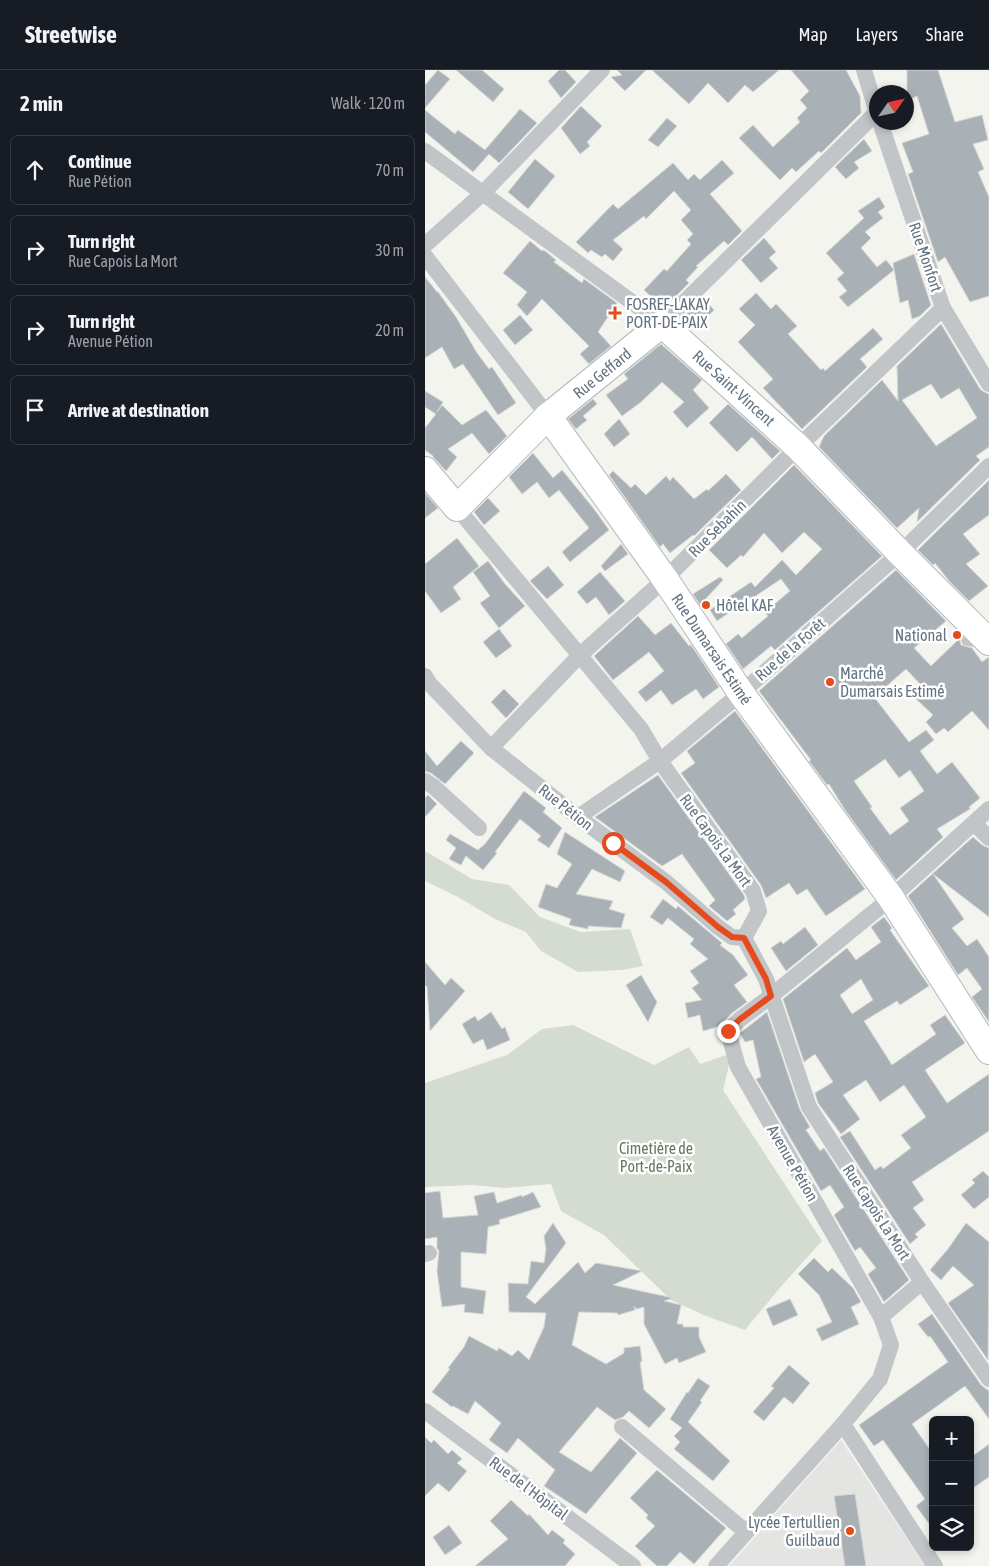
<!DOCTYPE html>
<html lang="en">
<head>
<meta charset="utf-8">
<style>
  body { margin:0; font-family:"Asap Condensed",sans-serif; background:#20242c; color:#f1f3f6 }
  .controls { position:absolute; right:15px; bottom:15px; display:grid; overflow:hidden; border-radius:8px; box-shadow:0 2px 8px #0003 }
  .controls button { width:45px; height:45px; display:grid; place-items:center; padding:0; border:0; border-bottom:1px solid #363941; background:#171b24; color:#f1f3f6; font:25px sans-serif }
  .compass { position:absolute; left:444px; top:15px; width:45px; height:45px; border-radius:50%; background:#171b24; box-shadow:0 2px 8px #0003; rotate:56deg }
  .stop { position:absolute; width:15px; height:15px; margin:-11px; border:4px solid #e64b1d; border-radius:50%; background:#fff }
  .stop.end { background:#e64b1d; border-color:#fff; box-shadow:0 1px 5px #0008 }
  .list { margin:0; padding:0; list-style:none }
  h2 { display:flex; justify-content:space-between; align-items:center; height:65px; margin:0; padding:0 20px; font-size:21px }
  h2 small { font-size:16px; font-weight:400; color:#9ea1a6 }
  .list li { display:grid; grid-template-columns:32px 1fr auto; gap:15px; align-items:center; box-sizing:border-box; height:70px; margin:0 10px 10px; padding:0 10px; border:1px solid #363941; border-radius:8px }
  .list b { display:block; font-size:19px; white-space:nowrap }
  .list p { margin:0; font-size:16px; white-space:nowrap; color:#9ea1a6 }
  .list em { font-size:16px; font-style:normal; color:#9ea1a6 }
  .icon { flex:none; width:28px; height:28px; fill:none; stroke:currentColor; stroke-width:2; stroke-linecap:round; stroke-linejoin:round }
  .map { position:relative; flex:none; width:564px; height:1496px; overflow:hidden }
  header { display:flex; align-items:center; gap:30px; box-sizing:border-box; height:70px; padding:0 25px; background:#171b24; border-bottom:1px solid #363941 }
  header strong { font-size:24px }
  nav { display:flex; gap:28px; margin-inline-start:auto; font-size:18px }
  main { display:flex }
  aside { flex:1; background:#171b24 }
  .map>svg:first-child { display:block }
</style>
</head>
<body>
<header>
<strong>Streetwise</strong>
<nav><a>Map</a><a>Layers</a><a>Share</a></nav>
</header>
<main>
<aside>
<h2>2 min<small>Walk · 120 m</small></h2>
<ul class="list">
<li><svg class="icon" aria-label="ahead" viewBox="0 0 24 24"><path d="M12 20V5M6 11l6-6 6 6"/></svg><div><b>Continue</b><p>Rue Pétion</p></div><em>70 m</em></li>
<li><svg class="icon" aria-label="right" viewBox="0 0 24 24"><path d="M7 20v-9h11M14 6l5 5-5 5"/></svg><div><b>Turn right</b><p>Rue Capois La Mort</p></div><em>30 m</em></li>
<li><svg class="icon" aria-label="right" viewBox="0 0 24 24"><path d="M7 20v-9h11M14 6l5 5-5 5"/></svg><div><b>Turn right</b><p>Avenue Pétion</p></div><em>20 m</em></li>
<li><svg class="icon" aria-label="arrive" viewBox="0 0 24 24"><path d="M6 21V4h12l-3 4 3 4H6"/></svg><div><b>Arrive at destination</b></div></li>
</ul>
</aside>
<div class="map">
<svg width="564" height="1496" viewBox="0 0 564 1496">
  <rect width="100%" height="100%" fill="#f4f4ef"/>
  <!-- built -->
  <polygon fill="#e4e5e3" points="416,1370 500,1496 304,1496"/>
  <!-- green -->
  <g fill="#d4dbd0">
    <polygon points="0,781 47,809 84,815 115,847 156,862 205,859 218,896 197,900 153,902 116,881 101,862 70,849 33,827 0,811"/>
    <polygon points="148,955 229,995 264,977 275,994 307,983 298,1020 397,1171 359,1213 320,1260 281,1246 246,1230 179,1165 136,1141 126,1114 81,1118 47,1115 0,1117 0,1013 82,985 117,959"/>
  </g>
  <!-- building -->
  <g fill="#a9b1b6" stroke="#d5d5d2" fill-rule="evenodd">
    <polygon points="13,0 25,9 0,38 0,15"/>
    <polygon points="31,0 57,0 79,19 68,32"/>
    <polygon points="134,0 140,0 151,12 136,28 123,11"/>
    <polygon points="192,0 221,0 200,21 186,7 197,5"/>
    <polygon points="227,0 354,0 328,22 320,15 303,33 283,13 264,34"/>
    <polygon points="366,0 421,0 435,26 436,43 396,83 394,81 371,102 367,98 355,110 314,68 328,55 348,77 375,52 372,48 382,38 375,30 384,21"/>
    <polygon points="482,0 513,0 530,52 557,45 563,70 548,74 559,99 553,102 564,127 564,226 545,232 520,187 513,192 483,104 488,102 477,73 504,64 492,26 482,31"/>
    <polygon points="156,36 177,56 162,72 165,76 155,84 136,58"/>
    <polygon points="95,39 112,53 74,93 64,84 48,102 0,62 0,40 30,64 33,60 60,80"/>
    <polygon points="242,48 252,56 233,77 223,70"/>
    <polygon points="439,69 447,81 429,92 434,98 421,109 410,97"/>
    <polygon points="110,89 130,106 103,139 83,122"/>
    <polygon points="297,90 309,103 285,124 317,161 303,175 299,171 271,196 273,197 261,210 264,213 244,233 241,229 235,235 219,220 239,199 242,201 266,174 262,170 268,164 256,150 266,140 249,121 221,149 219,146 188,170 198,179 188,191 180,184 177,187 166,180 163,183 151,172 188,134 193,139 248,93 263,110 269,104 275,110"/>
    <polygon points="454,127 460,137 453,142 458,148 440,162 446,168 436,178 452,197 461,190 469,200 423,237 414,227 422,221 412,209 419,203 401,183 439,148 433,141"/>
    <polygon points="339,168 351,182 344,188 353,198 336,213 316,190"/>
    <polygon points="105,171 117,181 119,180 131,190 129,192 157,213 159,209 192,233 173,262 186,276 164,294 155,284 164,276 117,229 102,246 92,235 102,222 78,203"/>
    <polygon points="489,184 506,235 495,246 487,249 483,230 475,233 468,193"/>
    <polygon points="0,207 12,222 13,222 31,247 52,283 64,299 67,297 91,333 73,345 38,294 29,299 17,277 0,288"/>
    <polygon points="331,223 346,239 351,234 372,256 363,264 396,300 398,298 400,301 448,258 458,269 435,289 442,297 377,359 338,318 348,309 313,272 330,255 314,239"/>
    <polygon points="278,228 289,240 269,259 258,247"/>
    <polygon points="95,245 108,260 90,275 78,260"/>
    <path d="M 516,254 L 555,319 L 559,322 L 564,324 L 564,377 L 551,386 L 555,390 L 492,452 L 494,438 L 472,458 L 394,377 L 399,366 L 457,310 L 473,331 L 472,296 ZM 506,314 L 516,329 L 534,318 L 552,348 L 511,376 L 477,330 Z"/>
    <polygon points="236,274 277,310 268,320 284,338 262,358 248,342 259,332 237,312 216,332 197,346 181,325 203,309 199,304"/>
    <polygon points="0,321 18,332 12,342 17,335 37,355 61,340 82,366 64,384 47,363 23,379 32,387 21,401 8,387 8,386 0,380 0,358 11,344 0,337"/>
    <polygon points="168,329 172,334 158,346 162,350 151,359 143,349"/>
    <polygon points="303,334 355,381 347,389 327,367 312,382 284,353"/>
    <polygon points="194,349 205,364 189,377 179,364"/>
    <polygon points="108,383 128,408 137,400 169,439 184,460 145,492 137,482 164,458 134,420 124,428 112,412 97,424 84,407"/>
    <polygon points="369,395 457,486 350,580 346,576 318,599 301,574 313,564 317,568 343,546 340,542 365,521 356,509 326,529 325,528 292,551 285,540 326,512 330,517 357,490 371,505 397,479 379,462 357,483 339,463 318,487 316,485 302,498 284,480"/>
    <polygon points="188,401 206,418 210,414 221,425 241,406 245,411 248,407 269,429 282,419 283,421 301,404 316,420 269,466 268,465 245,483 238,474 235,477 184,405"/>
    <polygon points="564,410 564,445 538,464 555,484 541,494 563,516 544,531 525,512 510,493 508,495 493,480"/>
    <polygon points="0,423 13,438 0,448"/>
    <polygon points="63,428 75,441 59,455 49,442"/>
    <polygon points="32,468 54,496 28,517 36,529 16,543 0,521 0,494"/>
    <polygon points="196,474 203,484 180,501 176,496"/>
    <polygon points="63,491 80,514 100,536 74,558 55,533 65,526 48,502"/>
    <polygon points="123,496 139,515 122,529 105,511"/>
    <path d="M 471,500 L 521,551 L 489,578 L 506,596 L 536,567 L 535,572 L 536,575 L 547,578 L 557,592 L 564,587 L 564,660 L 547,641 L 523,662 L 519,658 L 511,664 L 501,652 L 508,645 L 488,626 L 497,616 L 481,599 L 449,627 L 484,672 L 501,660 L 509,670 L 495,681 L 512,704 L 527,692 L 555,728 L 544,737 L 545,739 L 512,759 L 518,767 L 471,810 L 420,740 L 404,714 L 402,715 L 384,691 L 386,690 L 334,621 ZM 460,689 L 474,708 L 485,700 L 499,721 L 475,738 L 484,751 L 465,765 L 445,738 L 447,737 L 429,711 Z"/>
    <polygon points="175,502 200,531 184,545 171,527 162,534 152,522"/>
    <polygon points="295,507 298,510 275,535 268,524"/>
    <polygon points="213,546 230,565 246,553 264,576 266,575 294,617 278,629 271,619 247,635 236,620 221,632 213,622 239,601 224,582 188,610 169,586"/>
    <polygon points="74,559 87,576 71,588 58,572"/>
    <polygon points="79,619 94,634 81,648 66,632"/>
    <polygon points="310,641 440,819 401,846 382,819 372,825 364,813 341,828 336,815 256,703 270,693 262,681"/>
    <polygon points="36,671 49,683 20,714 6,703 0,701 0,681 12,696"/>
    <polygon points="233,705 319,825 320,829 308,840 311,844 302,851 284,836 290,830 257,784 237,796 170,747"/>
    <polygon points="99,721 121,738 118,742 137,758 124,778 112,770 116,766 95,749 70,782 72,783 58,800 41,786 36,795 24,789 31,778 21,770 25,764 53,780 60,774"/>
    <polygon points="3,725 12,734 0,747 0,728"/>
    <polygon points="140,762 200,801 195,812 167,799 151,824 188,831 184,839 200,844 196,858 163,856 163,859 144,855 146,849 113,837 121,814 132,818 147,794 132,784"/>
    <polygon points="548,767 557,775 564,778 564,847 508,804 539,849 527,858 542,876 552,869 564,887 564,952 547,927 557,919 542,898 533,905 483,826"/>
    <polygon points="238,829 251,839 253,836 297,873 295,875 308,885 323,905 309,915 322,932 307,943 295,956 278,961 275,945 263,948 260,933 277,930 267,918 274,913 265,901 283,889 265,874 269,869 243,848 237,855 225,847"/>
    <path d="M 459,847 L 467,858 L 465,860 L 504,916 L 475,935 L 472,931 L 439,951 L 467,995 L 511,964 L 505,955 L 520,945 L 540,973 L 500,1000 L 522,1033 L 564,1004 L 564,1061 L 487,1112 L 499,1130 L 488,1138 L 501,1155 L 490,1164 L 493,1167 L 485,1174 L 415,1067 L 425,1061 L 450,1100 L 456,1096 L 458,1099 L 486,1078 L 476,1065 L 501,1047 L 479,1015 L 455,1032 L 441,1010 L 418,1025 L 435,1049 L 416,1064 L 393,1033 L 390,1023 L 408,1012 L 390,984 L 379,992 L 358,929 L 422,878 L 431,890 L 456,872 L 446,857 ZM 436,909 L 448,930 L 427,944 L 415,925 Z"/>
    <polygon points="380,857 393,875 361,901 346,878 356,871 358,874"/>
    <polygon points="0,892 20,915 26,908 40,921 5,961 2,917 0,915"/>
    <polygon points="216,905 232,932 223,952 201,915"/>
    <polygon points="66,942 77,959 80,957 85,970 62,980 58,969 48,974 37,954 50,946 53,951"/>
    <polygon points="342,942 375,1040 385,1057 381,1060 395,1081 399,1078 484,1210 459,1232 443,1204 451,1198 435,1177 430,1181 409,1145 419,1137 405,1115 396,1121 331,1009 336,1007 328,970 320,972 315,963"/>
    <polygon points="558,1101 564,1107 564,1127 549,1139 536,1125 550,1113 547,1110"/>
    <polygon points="15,1121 18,1148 53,1145 49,1126 69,1122 72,1133 97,1125 97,1127 108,1122 116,1137 74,1150 75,1154 63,1157 61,1184 36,1182 36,1217 61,1221 58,1244 39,1242 40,1234 17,1237 12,1201 14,1181 12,1178 12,1167 0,1169 0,1123"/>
    <polygon points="128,1153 141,1173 101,1227 110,1234 153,1192 160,1203 171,1193 217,1201 188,1215 248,1228 239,1231 256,1235 252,1254 258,1254 258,1257 274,1257 274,1267 281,1282 254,1293 252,1288 240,1294 219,1254 219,1237 211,1239 209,1236 210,1240 193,1245 192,1243 154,1242 147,1275 181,1294 199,1283 199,1278 215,1276 217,1292 215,1292 219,1320 241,1339 224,1358 204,1341 198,1347 190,1350 172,1337 134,1382 166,1402 195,1368 212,1383 161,1444 119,1416 130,1400 93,1368 82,1383 64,1370 76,1353 50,1331 43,1344 28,1336 27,1337 7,1322 25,1299 23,1298 39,1277 44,1266 72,1281 74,1278 87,1286 93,1280 104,1290 119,1257 121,1243 84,1242 83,1213 103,1214 106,1191 119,1193 121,1179 119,1166"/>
    <polygon points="541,1153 564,1172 563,1290 523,1233 549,1215 528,1196 516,1210 505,1200 523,1179"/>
    <polygon points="389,1188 403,1202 407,1198 428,1218 436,1232 426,1237 434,1254 397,1271 391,1259 407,1252 394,1225 373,1204"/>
    <polygon points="365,1229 373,1245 348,1256 341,1239"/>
    <polygon points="507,1244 556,1315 564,1321 564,1349 540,1316 487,1354 508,1384 508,1459 491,1436 500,1429 458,1370 449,1376 434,1355 523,1292 505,1266 503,1267 493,1254"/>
    <polygon points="364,1295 385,1313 368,1334 359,1327 339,1351 328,1342 349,1318 346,1316"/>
    <polygon points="273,1308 285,1316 275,1331 277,1332 263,1352 305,1391 288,1411 249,1379 255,1372 249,1366 257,1358 245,1349 262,1322 263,1323"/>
    <polygon points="0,1367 6,1373 9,1370 23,1384 27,1380 37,1389 32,1393 42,1401 24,1422 13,1413 0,1426"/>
    <polygon points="564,1374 564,1407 545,1420 545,1388"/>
    <polygon points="232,1400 301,1458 269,1494 255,1482 242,1496 232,1496 210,1476 230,1456 221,1448 223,1445 205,1428"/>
    <polygon points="430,1424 441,1496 420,1496 409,1426"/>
    <polygon points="86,1430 103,1446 104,1444 123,1465 127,1460 140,1470 138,1473 150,1484 140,1496 50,1496 83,1469 65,1451"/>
    <polygon points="24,1455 37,1473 20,1485 8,1467"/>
  </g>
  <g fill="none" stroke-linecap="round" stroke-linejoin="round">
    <defs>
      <g id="primary">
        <polyline points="123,346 240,509 316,623 466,828 564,981"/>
        <polyline points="0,400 32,438 123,346 237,254 373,377 475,483 564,572"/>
      </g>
    </defs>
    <!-- primary casing -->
    <use href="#primary" stroke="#b4b8bc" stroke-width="28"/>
    <!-- lane -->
    <path stroke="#c1c5c8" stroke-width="9" d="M 541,571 C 548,573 550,573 555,567"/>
    <!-- street -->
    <g stroke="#c1c5c8" stroke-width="16">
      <polyline points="439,0 452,43"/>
      <polyline points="455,52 518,238 564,314"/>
      <polyline points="0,81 237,254 451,43"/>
      <polyline points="0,175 58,123 177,0"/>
      <polyline points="0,186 123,346"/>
      <polyline points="32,438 216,659 235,691 328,821 334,841 319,868"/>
      <polyline points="0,606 4,613 66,678 153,747 241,812 293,857 307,867 319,868"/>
      <polyline points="66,678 155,585 240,509 373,377 518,238"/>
      <polyline points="0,711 9,717 54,758"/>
      <polyline points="153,747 235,691 316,623 475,483 564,396"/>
      <polyline points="549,753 564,768"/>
      <polyline points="319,868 341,909 384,1037 497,1212 564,1309"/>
      <polyline points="0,1184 4,1183"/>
      <polyline points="456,1247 497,1212"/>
      <polyline points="0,1341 208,1496"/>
      <polyline points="418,1354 510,1496"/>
      <polyline points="197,1357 321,1462"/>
      <polyline points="291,1496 418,1354 455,1309 466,1275 456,1247 313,997 303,961 314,950 346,926 466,828 564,739"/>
    </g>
    <!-- primary -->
    <use href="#primary" stroke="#fff" stroke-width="26"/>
  </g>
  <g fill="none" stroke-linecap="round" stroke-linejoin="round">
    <!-- route -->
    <polyline stroke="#e64b1d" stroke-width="6" points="188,773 241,812 293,857 307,867 319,868 341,909 346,926 314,950 303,961"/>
  </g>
  <!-- markers -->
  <g fill="#e64b1d" stroke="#fff" stroke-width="2">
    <path d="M187.5 235.5h5v5h5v5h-5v5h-5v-5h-5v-5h5z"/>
    <circle cx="281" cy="535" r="5"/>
    <circle cx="532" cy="565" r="5"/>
    <circle cx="405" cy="612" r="5"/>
    <circle cx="425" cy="1461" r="5"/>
  </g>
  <g text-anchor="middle" stroke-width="5" stroke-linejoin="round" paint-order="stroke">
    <!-- street labels -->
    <g font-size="16" fill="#627381" stroke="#fff">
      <text transform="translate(501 187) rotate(71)" y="6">Rue Monfort</text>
      <text transform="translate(177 303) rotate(-39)" y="6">Rue Geffard</text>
      <text transform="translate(309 318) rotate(42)" y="6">Rue Saint-Vincent</text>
      <text transform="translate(292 458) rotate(-45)" y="6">Rue Sebahin</text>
      <text transform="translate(287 579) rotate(56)" y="6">Rue Dumarsais Estimé</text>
      <text transform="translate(365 579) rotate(-41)" y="6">Rue de la Forêt</text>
      <text transform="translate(141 737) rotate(38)" y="6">Rue Pétion</text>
      <text transform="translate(291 770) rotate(54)" y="6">Rue Capois La Mort</text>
      <text transform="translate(368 1093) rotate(60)" y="6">Avenue Pétion</text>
      <text transform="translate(452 1142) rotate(57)" y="6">Rue Capois La Mort</text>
      <text transform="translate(104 1418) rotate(37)" y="6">Rue de l'Hôpital</text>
    </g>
    <!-- poi labels -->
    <g font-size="16" fill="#627381" stroke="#fff" text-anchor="start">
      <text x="201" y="240">FOSREF-LAKAY<tspan x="201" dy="18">PORT-DE-PAIX</tspan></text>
      <text x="291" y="541">Hôtel KAF</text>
      <text x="522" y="571" text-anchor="end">National</text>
      <text x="415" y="609">Marché<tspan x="415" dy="18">Dumarsais Estimé</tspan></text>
      <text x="415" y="1458" text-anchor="end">Lycée Tertullien<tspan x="415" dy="18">Guilbaud</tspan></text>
    </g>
    <!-- park labels -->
    <g font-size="16" fill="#667861" stroke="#fff">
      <text x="231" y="1084">Cimetière de<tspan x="231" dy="18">Port-de-Paix</tspan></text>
    </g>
  </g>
</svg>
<div class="controls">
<button>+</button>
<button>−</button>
<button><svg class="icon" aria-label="layers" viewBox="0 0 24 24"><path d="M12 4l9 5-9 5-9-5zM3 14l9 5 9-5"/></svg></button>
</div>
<svg class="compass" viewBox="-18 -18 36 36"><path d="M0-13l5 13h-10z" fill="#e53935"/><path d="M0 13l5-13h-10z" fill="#9ea1a6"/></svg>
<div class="stop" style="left:188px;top:773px"></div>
<div class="stop end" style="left:303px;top:961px"></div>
</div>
</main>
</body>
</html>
